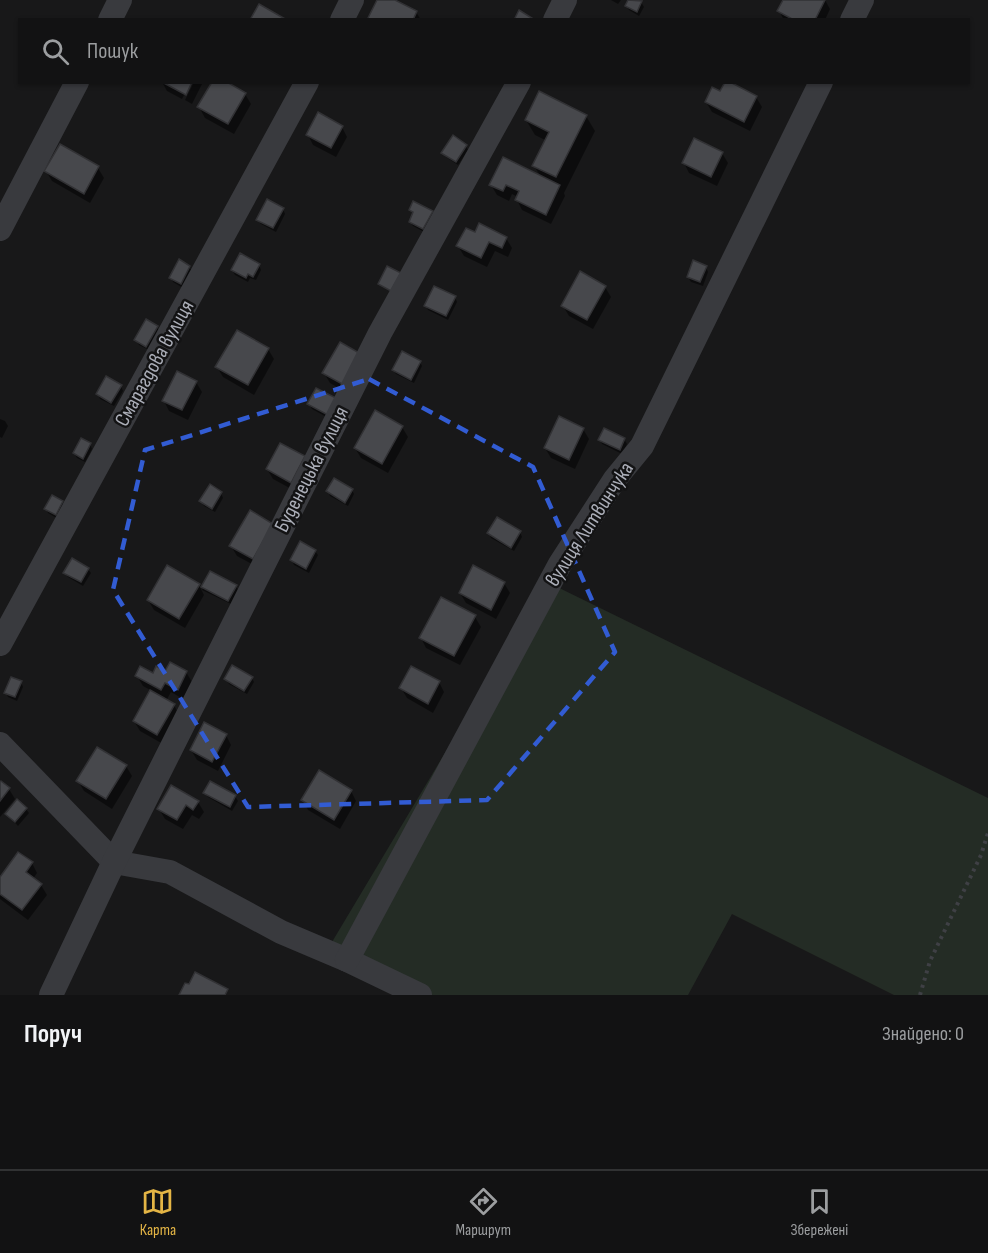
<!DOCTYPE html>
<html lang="uk">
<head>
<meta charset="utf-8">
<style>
  body { margin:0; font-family:"Sofia Sans Condensed",sans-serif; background:#1f2021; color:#f1f3f6 }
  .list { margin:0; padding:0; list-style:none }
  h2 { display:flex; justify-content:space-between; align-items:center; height:78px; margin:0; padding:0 24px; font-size:26px }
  h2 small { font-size:20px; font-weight:400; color:#9c9ea0 }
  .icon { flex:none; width:33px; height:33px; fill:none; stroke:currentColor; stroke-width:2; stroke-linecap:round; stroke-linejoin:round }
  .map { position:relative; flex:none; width:988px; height:995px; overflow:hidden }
  .search { position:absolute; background:#121213; box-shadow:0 2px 4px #0004; left:18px; right:18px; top:18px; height:66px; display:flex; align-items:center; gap:15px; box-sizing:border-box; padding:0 21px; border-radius:0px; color:#9c9ea0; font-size:22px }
  .sheet { height:174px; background:#121213 }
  nav { display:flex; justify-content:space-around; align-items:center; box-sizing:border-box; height:84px; border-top:2px solid #313233; background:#121213; font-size:16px; color:#9c9ea0 }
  nav a { display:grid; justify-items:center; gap:3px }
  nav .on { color:#e4b545 }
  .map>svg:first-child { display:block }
</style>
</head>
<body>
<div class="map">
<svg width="988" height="995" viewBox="0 0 988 995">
  <rect width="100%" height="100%" fill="#181819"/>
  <!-- green -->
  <polygon fill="#242c25" points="547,582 988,798 988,995 894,995 732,914 688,995 424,995 332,942"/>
  <!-- shadow -->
  <g fill="#0007">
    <polygon points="378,0 392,0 416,12 421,20 369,20"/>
    <polygon points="611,0 621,0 618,4"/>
    <polygon points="629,0 641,2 644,7 639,16 629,10 626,5"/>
    <polygon points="784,0 825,0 830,9 825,20 784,20 779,11"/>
    <polygon points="162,82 191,82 182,99 167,91"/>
    <polygon points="194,82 203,82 192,104 185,100"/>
    <polygon points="721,93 756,97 762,107 750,131 712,112 706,102"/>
    <polygon points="245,94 251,104 234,134 205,118 199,107"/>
    <polygon points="586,116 595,131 564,193 565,196 551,224 522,210 517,200 518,197 512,194 509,201 497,195 491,185 541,177 534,166 547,141 535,135 526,120"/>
    <polygon points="342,127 347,137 336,157 313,145 308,135"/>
    <polygon points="60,146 98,168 104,178 90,203 52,181 46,171"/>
    <polygon points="466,146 468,150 458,165 446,157 443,153"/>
    <polygon points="722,153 728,163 717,186 689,173 684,163"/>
    <polygon points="283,209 285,214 276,232 261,224 258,220"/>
    <polygon points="410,210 432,212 435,217 426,233 413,226 410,222 414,215"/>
    <polygon points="475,234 506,238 512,248 508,257 495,251 487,267 464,256 458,246"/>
    <polygon points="259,265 261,270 256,280 250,278 248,282 235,275 232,270"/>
    <polygon points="189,267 192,271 183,288 173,282 171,278"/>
    <polygon points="706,267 708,272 703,286 691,282 688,277"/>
    <polygon points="605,287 611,297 593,329 569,316 563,306"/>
    <polygon points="455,297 457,302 448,320 428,310 426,306"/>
    <polygon points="157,327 159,331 149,350 139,345 136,340"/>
    <polygon points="268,349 274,359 254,395 223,377 217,367"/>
    <polygon points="360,355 349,394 330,383 324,373"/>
    <polygon points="420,362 422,366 414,383 396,374 393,370"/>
    <polygon points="196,382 202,392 188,420 169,411 164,401"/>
    <polygon points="121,386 123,391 114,406 100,399 98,394"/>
    <polygon points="317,390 330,419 312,409 309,404"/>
    <polygon points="0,419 5,421 8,426 2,438 0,437"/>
    <polygon points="402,427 408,437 388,473 361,458 355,448"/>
    <polygon points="583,429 589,439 575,469 551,458 545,448"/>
    <polygon points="624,439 627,444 622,454 602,444 600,440"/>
    <polygon points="90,444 92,449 85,462 77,458 74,453"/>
    <polygon points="304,457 297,492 273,479 267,469"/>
    <polygon points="352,490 354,494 348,506 330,496 328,491"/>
    <polygon points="221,493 223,498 215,512 204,506 201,501"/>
    <polygon points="53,497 62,503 65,507 58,519 48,513 46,509"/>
    <polygon points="250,512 259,568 237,556 231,546"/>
    <polygon points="520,532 522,537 514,551 491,538 489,533"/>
    <polygon points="315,551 318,555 309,573 294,565 292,560"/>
    <polygon points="88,569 91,573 83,586 68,577 65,573"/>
    <polygon points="210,573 236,586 238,590 231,604 202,590"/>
    <polygon points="504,583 510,593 496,619 466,603 460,593"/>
    <polygon points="199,585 204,595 185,628 154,610 148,600"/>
    <polygon points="475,617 481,627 460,665 426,648 421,638"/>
    <polygon points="186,672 192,682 183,699 171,692 166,701 174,705 179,715 163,744 140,731 134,721 152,691 143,686 137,676"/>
    <polygon points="252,678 254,682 247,694 229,684 226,679"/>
    <polygon points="21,682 23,687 17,701 8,697 6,692"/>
    <polygon points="439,682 444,692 433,713 407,698 401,688"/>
    <polygon points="226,735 231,745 218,771 197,760 191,750"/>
    <polygon points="126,766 132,776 112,809 84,791 78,781"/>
    <polygon points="0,784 9,789 15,799 0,817"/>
    <polygon points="351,791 356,801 340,829 308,810 303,800"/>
    <polygon points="205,793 235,796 238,801 232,811 208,797"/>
    <polygon points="198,802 204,812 199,819 192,815 183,829 165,819 159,809"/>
    <polygon points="26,809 29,813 18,826 7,814"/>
    <polygon points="32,863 37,873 33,879 41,885 47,895 28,920 0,899 0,879"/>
  </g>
  <!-- building -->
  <g fill="#47484c" stroke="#323235" stroke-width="1.5">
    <polygon points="377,0 395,0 417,11 413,20 367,20"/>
    <polygon points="628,0 642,1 637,12 625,6"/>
    <polygon points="783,0 825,0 815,20 794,20 777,11"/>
    <polygon points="259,4 287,20 250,20"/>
    <polygon points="519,10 535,20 514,20"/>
    <polygon points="162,82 192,82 186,95"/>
    <polygon points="212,82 227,82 246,93 228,124 197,107"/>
    <polygon points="725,82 730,82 757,96 744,122 705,102 712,87 720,91"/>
    <polygon points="539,91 587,115 556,177 532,166 549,132 525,120"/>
    <polygon points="318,112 343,126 331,148 306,135"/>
    <polygon points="453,135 467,145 456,162 441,153"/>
    <polygon points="694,138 723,152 711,177 682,163"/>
    <polygon points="60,144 99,166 84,194 44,171"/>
    <polygon points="503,157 560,185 546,215 515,200 519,191 506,185 503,191 489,185"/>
    <polygon points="267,199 284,208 273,228 256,220"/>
    <polygon points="413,201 433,211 423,229 409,222 413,212 409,210"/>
    <polygon points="479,223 507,237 502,248 489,242 481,258 456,246 466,228 475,232"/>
    <polygon points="240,253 260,264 253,277 248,274 246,278 231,270"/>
    <polygon points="179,259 190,266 181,284 169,278"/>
    <polygon points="693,260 707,266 700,282 687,277"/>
    <polygon points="387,266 401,273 391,291 378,284"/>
    <polygon points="580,271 606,286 587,320 561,306"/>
    <polygon points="434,286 456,296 446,316 424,306"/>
    <polygon points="146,319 158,326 146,347 134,340"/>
    <polygon points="237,330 269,348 248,385 215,367"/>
    <polygon points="340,342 361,354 344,385 322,373"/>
    <polygon points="402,351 421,361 411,380 392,370"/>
    <polygon points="177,371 197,381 182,410 162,401"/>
    <polygon points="106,376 122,385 111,403 96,394"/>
    <polygon points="316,388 336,398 328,415 307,404"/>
    <polygon points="375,410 403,426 382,464 354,448"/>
    <polygon points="559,416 584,428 569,460 544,448"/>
    <polygon points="604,428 625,438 620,450 598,440"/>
    <polygon points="81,438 91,443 83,459 73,453"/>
    <polygon points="280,443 305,456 291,483 266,469"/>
    <polygon points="334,478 353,489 345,503 326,491"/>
    <polygon points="210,484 222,492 212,509 199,501"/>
    <polygon points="52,495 63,501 56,515 44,509"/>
    <polygon points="250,510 273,524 253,559 229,546"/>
    <polygon points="497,517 521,531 511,548 487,533"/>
    <polygon points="300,541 316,550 306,569 290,560"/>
    <polygon points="72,558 89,568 81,582 63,573"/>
    <polygon points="167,565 200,584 179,619 147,600"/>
    <polygon points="473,565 505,582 491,610 459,593"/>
    <polygon points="210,571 237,585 228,601 201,587"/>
    <polygon points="441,597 476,615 454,656 419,638"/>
    <polygon points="170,662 187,671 178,690 165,683 161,690 135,676 140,666 153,673 156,666 165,671"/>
    <polygon points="232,665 253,677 244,691 224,679"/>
    <polygon points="411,666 440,681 428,704 399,688"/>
    <polygon points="11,677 22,681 15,697 4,693"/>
    <polygon points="150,690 175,704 157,735 133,721"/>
    <polygon points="204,722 227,734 212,762 190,750"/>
    <polygon points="97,747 127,765 106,799 76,781"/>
    <polygon points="319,770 352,790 334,820 301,800"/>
    <polygon points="1,781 10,788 0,801 0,782"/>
    <polygon points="210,781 236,795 230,807 203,793"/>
    <polygon points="171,785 199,801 193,810 186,805 177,820 157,809"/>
    <polygon points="17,799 27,808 15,822 5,814"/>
    <polygon points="18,852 33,862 26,872 42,884 22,910 0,894 0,877"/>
    <polygon points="195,972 228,989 225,995 179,995 185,983 189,984"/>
  </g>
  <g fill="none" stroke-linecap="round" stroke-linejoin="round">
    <!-- path -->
    <polyline stroke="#3f4045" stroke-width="4" stroke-dasharray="3 4.5" stroke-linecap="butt" points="920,995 930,961 981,855 988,833"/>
    <!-- minor -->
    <g stroke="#393a3e" stroke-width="24">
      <polyline points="110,20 120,0"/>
      <polyline points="342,20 352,0"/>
      <polyline points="555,20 565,0"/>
      <polyline points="852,20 862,0"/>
      <polyline points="0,229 77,82"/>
      <polyline points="0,644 307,82"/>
      <polyline points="0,744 114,862"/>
      <polyline points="114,862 170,872 281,932 347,960 420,995"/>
      <polyline points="347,960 560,564 615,479 642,446 821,82"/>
      <polyline points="51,995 114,862 380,333 519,82"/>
    </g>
  </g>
  <!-- marked area -->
  <path fill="none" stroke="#325cd3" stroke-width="4.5" stroke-dasharray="12 8" stroke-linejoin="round" d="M 369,379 L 533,467 L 615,652 L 487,800 L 248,807 L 113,590 L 145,450 Z"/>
  <g text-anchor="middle" stroke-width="5" stroke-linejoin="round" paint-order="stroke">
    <!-- street labels -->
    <g font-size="21" fill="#abaeb8" stroke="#131314">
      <text transform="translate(154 363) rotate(-61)" y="7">Смарагдова вулиця</text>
      <text transform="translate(311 469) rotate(-63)" y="7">Буденецька вулиця</text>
      <text transform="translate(589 524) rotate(-57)" y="7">вулиця Литвинчука</text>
    </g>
  </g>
</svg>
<div class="search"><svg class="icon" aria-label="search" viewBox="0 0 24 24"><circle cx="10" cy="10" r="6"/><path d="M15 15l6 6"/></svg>Пошук</div>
</div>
<section class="sheet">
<h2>Поруч<small>Знайдено: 0</small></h2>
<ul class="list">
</ul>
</section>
<nav>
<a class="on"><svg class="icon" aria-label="map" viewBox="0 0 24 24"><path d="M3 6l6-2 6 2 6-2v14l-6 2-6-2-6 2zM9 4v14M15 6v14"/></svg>Карта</a>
<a><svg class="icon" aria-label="directions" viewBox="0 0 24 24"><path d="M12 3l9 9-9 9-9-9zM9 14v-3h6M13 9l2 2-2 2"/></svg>Маршрут</a>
<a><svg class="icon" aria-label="saved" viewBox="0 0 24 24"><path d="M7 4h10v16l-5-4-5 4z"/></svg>Збережені</a>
</nav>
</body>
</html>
